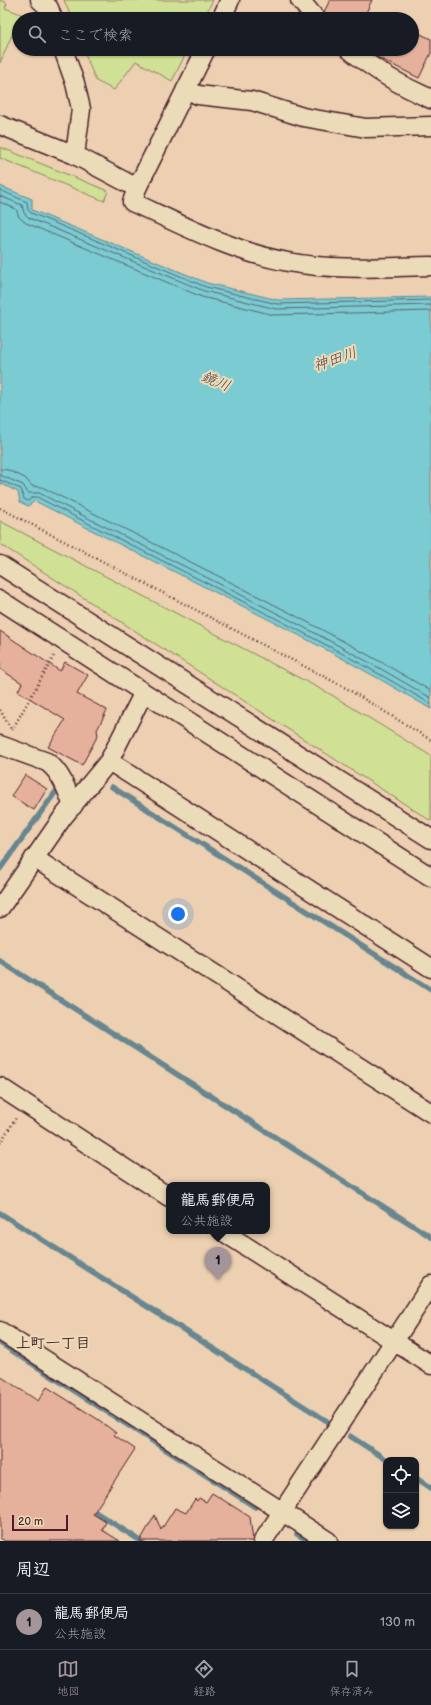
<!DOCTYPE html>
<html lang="ja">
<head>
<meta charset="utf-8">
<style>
  body { margin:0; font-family:"Balsamiq Sans","Klee One",sans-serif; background:#242831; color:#f1f3f6 }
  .controls { position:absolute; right:12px; bottom:12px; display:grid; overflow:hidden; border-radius:8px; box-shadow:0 1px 3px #0004 }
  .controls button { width:36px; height:36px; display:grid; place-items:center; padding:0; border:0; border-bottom:1px solid #363941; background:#171b24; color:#f1f3f6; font:20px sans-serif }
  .scale { position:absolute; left:12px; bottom:10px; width:56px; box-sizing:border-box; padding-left:4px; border:2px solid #4a1f2b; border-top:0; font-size:11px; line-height:14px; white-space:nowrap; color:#4a1f2b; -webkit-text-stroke:3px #ecdbb8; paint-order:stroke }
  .you { position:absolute; left:178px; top:914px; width:14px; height:14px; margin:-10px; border:3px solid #fff; border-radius:50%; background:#1a73e8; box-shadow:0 0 0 6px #1a73e833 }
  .badge { display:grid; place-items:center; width:26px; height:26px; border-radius:50%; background:#a6949b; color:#111; font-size:13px; font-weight:700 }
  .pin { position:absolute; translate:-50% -33px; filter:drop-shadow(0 1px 2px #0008) }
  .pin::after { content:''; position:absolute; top:21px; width:14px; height:12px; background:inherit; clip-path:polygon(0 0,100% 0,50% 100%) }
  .popup { position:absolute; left:166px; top:1182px; width:104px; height:52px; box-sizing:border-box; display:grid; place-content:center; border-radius:8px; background:#171b24; filter:drop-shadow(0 1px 3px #0005); font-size:13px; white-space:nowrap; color:#9ea1a6 }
  .popup b { font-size:15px; color:#f1f3f6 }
  .popup::after { content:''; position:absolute; left:50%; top:100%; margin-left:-8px; border:8px solid transparent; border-top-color:#171b24 }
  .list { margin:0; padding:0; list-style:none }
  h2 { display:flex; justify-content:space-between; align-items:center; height:52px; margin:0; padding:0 16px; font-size:17px }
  h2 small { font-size:13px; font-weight:400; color:#9ea1a6 }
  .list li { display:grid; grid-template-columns:26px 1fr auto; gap:12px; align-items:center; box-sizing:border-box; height:56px; padding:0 16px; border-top:1px solid #363941 }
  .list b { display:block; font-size:15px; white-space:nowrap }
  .list p { margin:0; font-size:13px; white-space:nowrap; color:#9ea1a6 }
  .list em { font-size:13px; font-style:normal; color:#9ea1a6 }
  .icon { flex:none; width:22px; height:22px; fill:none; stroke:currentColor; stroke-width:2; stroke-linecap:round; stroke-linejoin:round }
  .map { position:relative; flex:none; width:431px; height:1541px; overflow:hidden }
  .search { position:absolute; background:#171b24; box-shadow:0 1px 3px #0004; left:12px; right:12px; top:12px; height:44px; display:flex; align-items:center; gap:10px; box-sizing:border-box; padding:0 14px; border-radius:22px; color:#9ea1a6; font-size:15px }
  .sheet { height:108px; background:#171b24 }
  nav { display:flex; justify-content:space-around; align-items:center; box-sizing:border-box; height:56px; border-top:1px solid #363941; background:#171b24; font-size:11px; color:#9ea1a6 }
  nav a { display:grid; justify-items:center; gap:2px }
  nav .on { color:#a6949b }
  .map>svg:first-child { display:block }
</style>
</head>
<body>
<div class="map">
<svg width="431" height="1541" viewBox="0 0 431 1541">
  <rect width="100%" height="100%" fill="#ecd0b1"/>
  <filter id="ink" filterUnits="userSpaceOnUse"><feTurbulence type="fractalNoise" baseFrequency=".025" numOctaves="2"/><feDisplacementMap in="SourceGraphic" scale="8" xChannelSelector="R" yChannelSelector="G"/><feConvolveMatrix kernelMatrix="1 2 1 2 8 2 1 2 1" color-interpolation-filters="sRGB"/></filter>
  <g filter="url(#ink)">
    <!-- green -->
    <g fill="#d0e094" stroke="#8d8060">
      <polygon points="0,0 7,3 5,8 21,14 0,63"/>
      <polygon points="64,0 213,0 203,19 72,19"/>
      <polygon points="83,49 188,49 172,81 136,61 114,90 96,81"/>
      <polygon points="0,147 108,191 104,201 0,158"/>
      <polygon points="0,521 330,694 431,756 431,821 0,544"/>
    </g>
    <!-- water -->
    <path fill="#7acbd2" stroke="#67868f" d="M 0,186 L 32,199 L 32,210 L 207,283 L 278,300 L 431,297 L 431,709 C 303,632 167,570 35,501 L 28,506 L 20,502 L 18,492 L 0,483 Z"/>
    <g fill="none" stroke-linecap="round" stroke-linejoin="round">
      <!-- shore -->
      <g stroke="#5d646e" stroke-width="1">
        <polyline points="0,190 27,202 28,210 31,213 206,287 277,304 431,300"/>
        <polyline points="0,196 22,205 24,213 29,218 204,291 276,309 431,305"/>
        <polyline points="0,202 16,209 19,217 26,223 202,297 274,315 431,311"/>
        <path d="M 0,469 L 8,470 L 25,478 L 32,486 L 42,487 C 172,554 305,616 431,691"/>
        <path d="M 0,475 L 23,485 L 28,493 L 39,493 C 170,561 304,622 431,698"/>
        <path d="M 0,480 L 21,489 L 24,499 L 28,501 L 33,497 L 37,497 C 169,566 304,628 431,704"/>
      </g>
      <!-- stream -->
      <g stroke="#67868f" stroke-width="5.5">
        <polyline points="112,787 431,990"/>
        <polyline points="0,869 57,790"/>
        <polyline points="0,961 431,1237"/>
        <polyline points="0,1213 327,1421"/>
        <polyline points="0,1343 255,1507"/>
        <polyline points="350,1436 387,1460"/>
        <polyline points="416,1478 431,1488"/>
        <polyline points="89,1508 141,1541"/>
        <polyline points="297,1534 309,1541"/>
      </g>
    </g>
    <!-- building -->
    <g fill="#e6b19c" stroke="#4a1f2b">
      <polygon points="330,0 372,0 363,19 326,19 324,12"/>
      <polygon points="412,30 431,39 431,53 419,78 375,56 366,49 412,49"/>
      <polygon points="0,631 60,671 65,662 88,675 77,694 107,710 97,730 98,735 82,765 48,747 65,720 18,691 22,683 0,669"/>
      <polygon points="25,775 47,789 34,810 11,796"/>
      <polygon points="0,1376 38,1401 47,1387 99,1420 116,1433 114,1435 135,1449 93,1514 106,1522 102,1530 120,1541 5,1541 0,1538"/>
      <polygon points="212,1493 250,1517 253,1541 140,1541 155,1515 161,1530 175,1508 186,1513 195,1499 197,1501 199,1498 206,1502"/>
    </g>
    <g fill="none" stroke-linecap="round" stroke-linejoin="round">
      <defs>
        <g id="minor">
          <polyline points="40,0 49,8 53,19"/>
          <polyline points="300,0 316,19"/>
          <polyline points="221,19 230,0"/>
          <polyline points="63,49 75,83 81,109 75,155"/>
          <path d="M 206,49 L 137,188 L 132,202 C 182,225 233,252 288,262 C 335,271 384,267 431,266"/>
          <path d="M 349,49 C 374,70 401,86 431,99"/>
          <polyline points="186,89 198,95 252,101 303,117 366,128 431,126"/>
          <polyline points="0,125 75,155 137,188"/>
          <polyline points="0,565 431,839"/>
          <polyline points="0,600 431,877"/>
          <path d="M 0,745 L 47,762 C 61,772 67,790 73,806"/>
          <polyline points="109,761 431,968"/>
          <polyline points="34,858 431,1113"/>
          <polyline points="0,908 63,817 109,761 143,694"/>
          <polyline points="0,1087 169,1197"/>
          <polyline points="222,1231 431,1365"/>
          <polyline points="0,1331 328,1541"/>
          <polyline points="263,1541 431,1285"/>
        </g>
      </defs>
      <!-- minor casing -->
      <use href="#minor" stroke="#4a1f2b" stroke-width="21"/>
      <!-- path -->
      <g stroke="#4a1f2b" stroke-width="2.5" stroke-dasharray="1 3" stroke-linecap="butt">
        <polyline points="0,508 346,688 431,740"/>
        <polyline points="0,710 11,729"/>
        <polyline points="12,730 54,656"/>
        <polyline points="0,1143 16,1118"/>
      </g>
      <!-- minor -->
      <use href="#minor" stroke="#ecdbb8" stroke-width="18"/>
    </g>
  </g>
  <g text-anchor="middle" stroke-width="4" stroke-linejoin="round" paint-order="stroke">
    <!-- water labels -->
    <g font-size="15" font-style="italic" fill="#54414c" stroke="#ecdbb8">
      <text transform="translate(335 359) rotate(-19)" y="5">神田川</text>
      <text transform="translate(216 381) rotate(23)" y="5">鏡川</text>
    </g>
    <!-- neighbourhood labels -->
    <g font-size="15" font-weight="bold" fill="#4a1f2b" stroke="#ecdbb8">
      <text x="53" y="1348">上町一丁目</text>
    </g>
  </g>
</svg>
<div class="controls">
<button><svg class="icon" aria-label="locate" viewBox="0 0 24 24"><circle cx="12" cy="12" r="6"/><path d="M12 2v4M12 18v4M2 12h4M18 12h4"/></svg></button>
<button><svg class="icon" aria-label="layers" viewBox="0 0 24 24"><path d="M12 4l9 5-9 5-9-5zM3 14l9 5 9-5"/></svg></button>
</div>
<div class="scale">20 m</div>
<div class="you"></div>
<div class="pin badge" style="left:218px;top:1280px">1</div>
<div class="popup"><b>龍馬郵便局</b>公共施設</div>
<div class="search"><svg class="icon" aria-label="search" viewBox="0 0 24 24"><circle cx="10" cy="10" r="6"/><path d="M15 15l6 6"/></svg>ここで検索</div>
</div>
<section class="sheet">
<h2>周辺<small></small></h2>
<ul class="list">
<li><span class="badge">1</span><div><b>龍馬郵便局</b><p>公共施設</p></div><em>130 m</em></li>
</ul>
</section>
<nav>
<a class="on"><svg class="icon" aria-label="map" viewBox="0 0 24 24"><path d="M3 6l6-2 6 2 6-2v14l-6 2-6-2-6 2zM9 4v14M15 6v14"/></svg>地図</a>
<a><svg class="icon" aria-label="directions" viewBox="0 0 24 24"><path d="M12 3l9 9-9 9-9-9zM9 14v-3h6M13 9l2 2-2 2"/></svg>経路</a>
<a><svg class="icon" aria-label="saved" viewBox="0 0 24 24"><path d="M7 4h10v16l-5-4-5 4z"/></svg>保存済み</a>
</nav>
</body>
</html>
